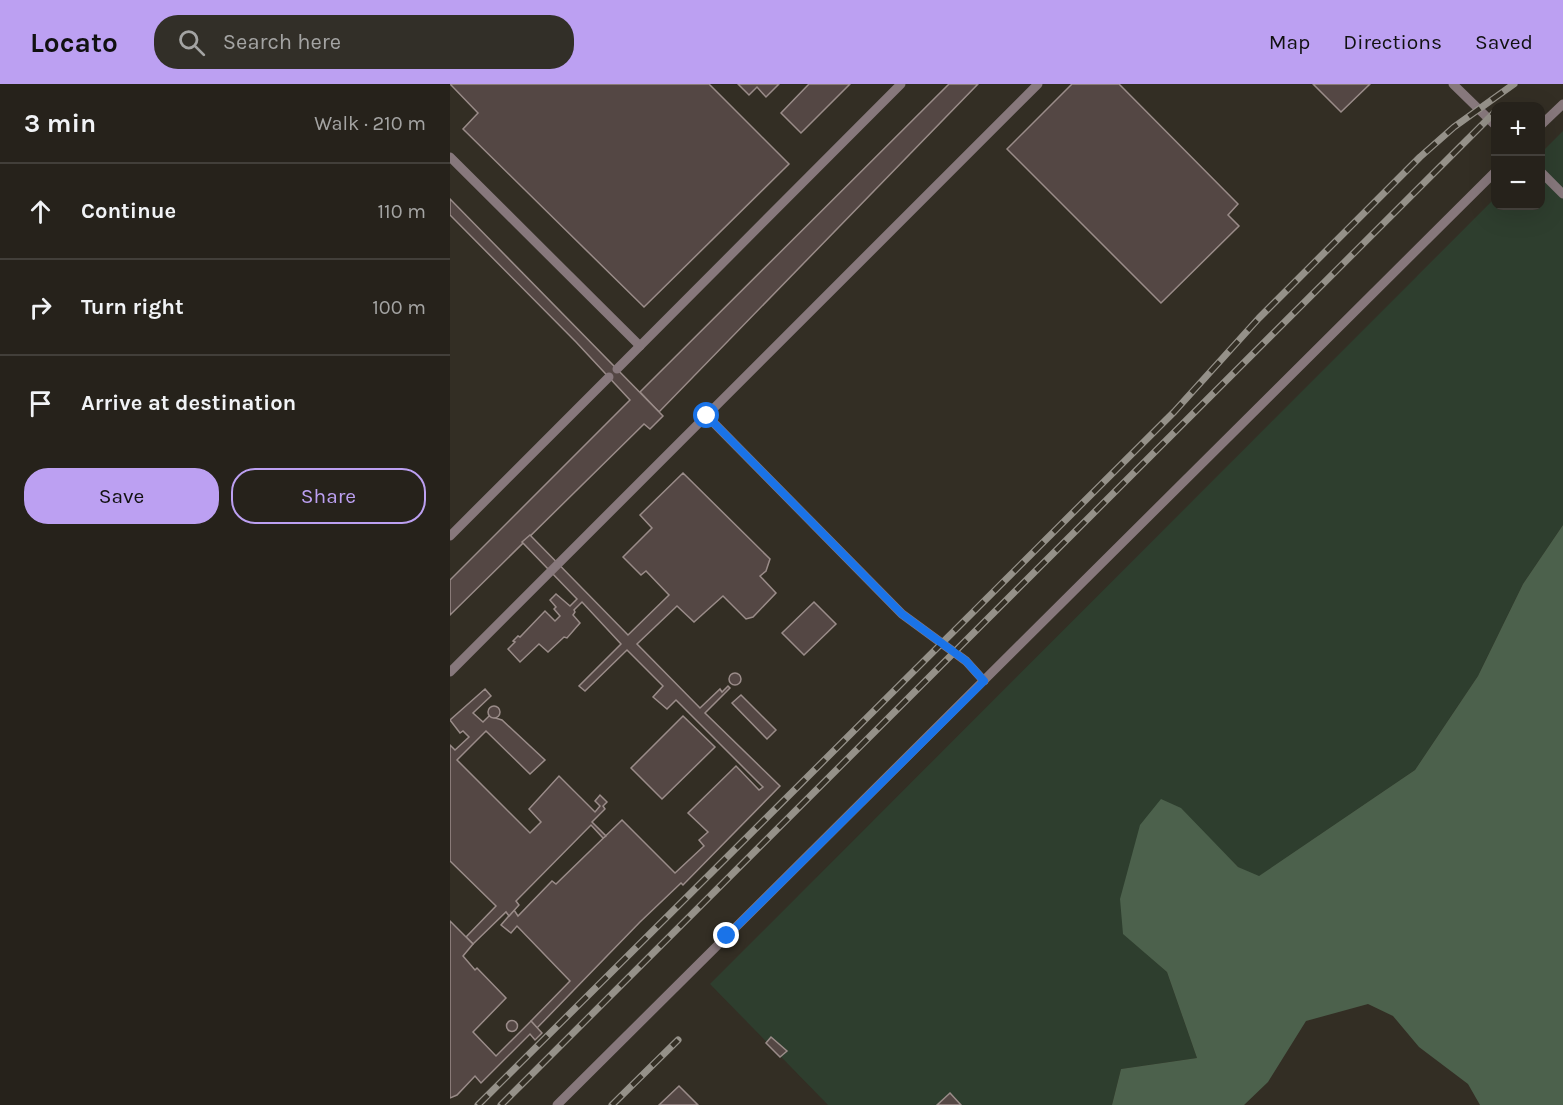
<!DOCTYPE html>
<html lang="en">
<head>
<meta charset="utf-8">
<style>
  body { margin:0; font-family:Karla,sans-serif; background:#322f28; color:#f1f3f6 }
  .controls { position:absolute; right:18px; top:18px; display:grid; overflow:hidden; border-radius:12px; box-shadow:0 6px 24px #0002 }
  .controls button { width:54px; height:54px; display:grid; place-items:center; padding:0; border:0; border-bottom:2px solid #423f3a; background:#26221b; color:#f1f3f6; font:30px sans-serif }
  .stop { position:absolute; width:18px; height:18px; margin:-14px; border:4px solid #1a73e8; border-radius:50%; background:#fff }
  .stop.end { background:#1a73e8; border-color:#fff; box-shadow:0 2px 6px #0008 }
  .list { margin:0; padding:0; list-style:none }
  h2 { display:flex; justify-content:space-between; align-items:center; height:78px; margin:0; padding:0 24px; font-size:26px }
  h2 small { font-size:20px; font-weight:400; color:#a4a4a3 }
  .list li { display:grid; grid-template-columns:39px 1fr auto; gap:18px; align-items:center; box-sizing:border-box; height:96px; padding:0 24px; border-top:2px solid #423f3a }
  .list b { display:block; font-size:22px; white-space:nowrap }
  .list em { font-size:20px; font-style:normal; color:#a4a4a3 }
  .actions { display:flex; gap:12px; padding:18px 24px }
  .actions a { flex:1; padding:14px 0; border:2px solid #bca0f2; border-radius:24px; text-align:center; font-size:21px; color:#bca0f2 }
  .actions .main { background:#bca0f2; color:#111 }
  .icon { flex:none; width:33px; height:33px; fill:none; stroke:currentColor; stroke-width:2; stroke-linecap:round; stroke-linejoin:round }
  .map { position:relative; flex:none; width:1113px; height:1021px; overflow:hidden }
  header { display:flex; align-items:center; gap:36px; box-sizing:border-box; height:84px; padding:0 30px; background:#bca0f2; color:#111 }
  header strong { font-size:28px }
  nav { display:flex; gap:33px; margin-inline-start:auto; font-size:21px }
  .search { width:420px; height:54px; background:#322f28; display:flex; align-items:center; gap:15px; box-sizing:border-box; padding:0 21px; border-radius:24px; color:#a4a4a3; font-size:22px }
  main { display:flex }
  aside { flex:1; background:#26221b }
  .map>svg:first-child { display:block }
</style>
</head>
<body>
<header>
<strong>Locato</strong>
<div class="search"><svg class="icon" aria-label="search" viewBox="0 0 24 24"><circle cx="10" cy="10" r="6"/><path d="M15 15l6 6"/></svg>Search here</div>
<nav><a>Map</a><a>Directions</a><a>Saved</a></nav>
</header>
<main>
<aside>
<h2>3 min<small>Walk · 210 m</small></h2>
<ul class="list">
<li><svg class="icon" aria-label="ahead" viewBox="0 0 24 24"><path d="M12 20V5M6 11l6-6 6 6"/></svg><div><b>Continue</b></div><em>110 m</em></li>
<li><svg class="icon" aria-label="right" viewBox="0 0 24 24"><path d="M7 20v-9h11M14 6l5 5-5 5"/></svg><div><b>Turn right</b></div><em>100 m</em></li>
<li><svg class="icon" aria-label="arrive" viewBox="0 0 24 24"><path d="M6 21V4h12l-3 4 3 4H6"/></svg><div><b>Arrive at destination</b></div></li>
</ul>
<div class="actions"><a class="main">Save</a><a>Share</a></div>
</aside>
<div class="map">
<svg width="1113" height="1021" viewBox="0 0 1113 1021">
  <rect width="100%" height="100%" fill="#332e24"/>
  <!-- green -->
  <polygon fill="#2e3e2e" points="1113,47 1113,441 1073,500 1028,592 965,686 808,793 788,783 760,755 673,849 717,888 747,974 671,985 662,1021 378,1021 260,900 1045,114 1046,122 1090,122 1091,69"/>
  <!-- forest -->
  <polygon fill="#4c614c" points="1113,441 1113,1021 1030,1021 1018,1000 969,963 943,932 918,920 856,937 818,998 794,1021 662,1021 671,985 747,974 717,888 673,850 670,815 690,741 711,715 731,724 788,783 809,792 965,686 1028,592 1073,500"/>
  <!-- building -->
  <g fill="#544744" stroke="#9a8c89" stroke-width="1.5">
    <polygon points="0,0 259,0 339,80 194,223 13,45 28,29"/>
    <polygon points="288,0 329,0 316,13 307,3 299,11"/>
    <polygon points="359,0 400,0 351,49 331,29"/>
    <polygon points="499,0 528,0 209,328 190,308"/>
    <polygon points="622,0 669,0 788,120 778,131 789,142 711,219 557,65"/>
    <polygon points="863,0 920,0 891,28"/>
    <polygon points="0,115 213,332 200,345 194,340 0,531 0,496 180,316 126,258 0,131"/>
    <polygon points="233,389 320,475 316,487 310,492 326,509 303,533 296,535 273,512 244,538 227,522 187,560 250,624 270,605 272,608 278,602 280,604 255,629 330,702 233,801 231,799 190,838 87,944 81,937 120,897 67,842 61,849 51,841 64,826 68,832 102,797 106,800 172,736 225,789 254,762 249,756 258,748 238,729 286,682 309,706 313,703 226,616 217,625 203,613 213,602 177,566 135,607 129,602 171,560 132,518 124,526 125,528 123,531 130,539 117,554 114,553 98,568 89,560 70,578 58,565 65,558 63,557 68,552 70,553 95,527 105,537 110,532 104,525 106,523 100,516 106,510 120,522 127,515 72,458 80,451 178,551 219,511 196,487 191,491 173,473 202,444 190,431"/>
    <polygon points="364,518 386,540 354,571 332,549"/>
    <circle cx="285" cy="595" r="6"/>
    <polygon points="35,605 41,612 23,629 33,638 39,632 52,636 95,676 80,690 36,647 7,676 80,749 91,738 79,725 109,692 145,728 150,722 145,717 150,711 157,718 153,722 155,725 142,738 156,752 153,754 141,741 66,817 69,821 59,832 56,828 23,860 16,853 46,822 0,777 0,661 5,666 19,653 13,647 10,649 0,636"/>
    <polygon points="291,611 326,646 317,655 282,619"/>
    <circle cx="44" cy="628" r="6"/>
    <polygon points="233,632 265,663 212,715 181,684"/>
    <polygon points="0,837 23,860 13,872 25,886 27,884 56,914 23,948 46,972 81,937 92,949 85,956 80,950 31,999 25,992 7,1011 0,1014"/>
    <circle cx="62" cy="942" r="5.5"/>
    <polygon points="321,953 337,967 330,973 316,959"/>
    <polygon points="229,1002 248,1021 209,1021"/>
    <polygon points="500,1009 511,1021 487,1021"/>
  </g>
  <g fill="none" stroke-linecap="round" stroke-linejoin="round">
    <!-- service -->
    <g stroke="#87787c" stroke-width="9">
      <polyline points="1003,0 1046,42"/>
      <polyline points="1090,42 1113,20"/>
      <polyline points="0,73 190,262"/>
      <polyline points="1090,87 1113,110"/>
      <polyline points="167,285 451,0"/>
      <polyline points="257,332 452,530 516,577 534,597"/>
      <polyline points="0,452 159,293"/>
      <polyline points="0,588 588,0"/>
      <polyline points="107,1021 1046,87"/>
    </g>
    <defs>
      <g id="rail">
        <polyline points="28,1021 724,328 809,234 970,73 1004,43 1064,0"/>
        <polyline points="51,1021 1046,27"/>
        <polyline points="162,1021 228,956"/>
      </g>
    </defs>
    <!-- rail casing -->
    <use href="#rail" stroke="#959189" stroke-width="7"/>
    <!-- rail -->
    <use href="#rail" stroke="#332e24" stroke-width="4.5" stroke-dasharray="14" stroke-linecap="butt"/>
  </g>
  <g fill="none" stroke-linecap="round" stroke-linejoin="round">
    <!-- route -->
    <polyline stroke="#1a73e8" stroke-width="8" points="257,332 452,530 516,577 534,597 277,852"/>
  </g>
</svg>
<div class="controls">
<button>+</button>
<button>−</button>
</div>
<div class="stop" style="left:257px;top:332px"></div>
<div class="stop end" style="left:277px;top:852px"></div>
</div>
</main>
</body>
</html>
